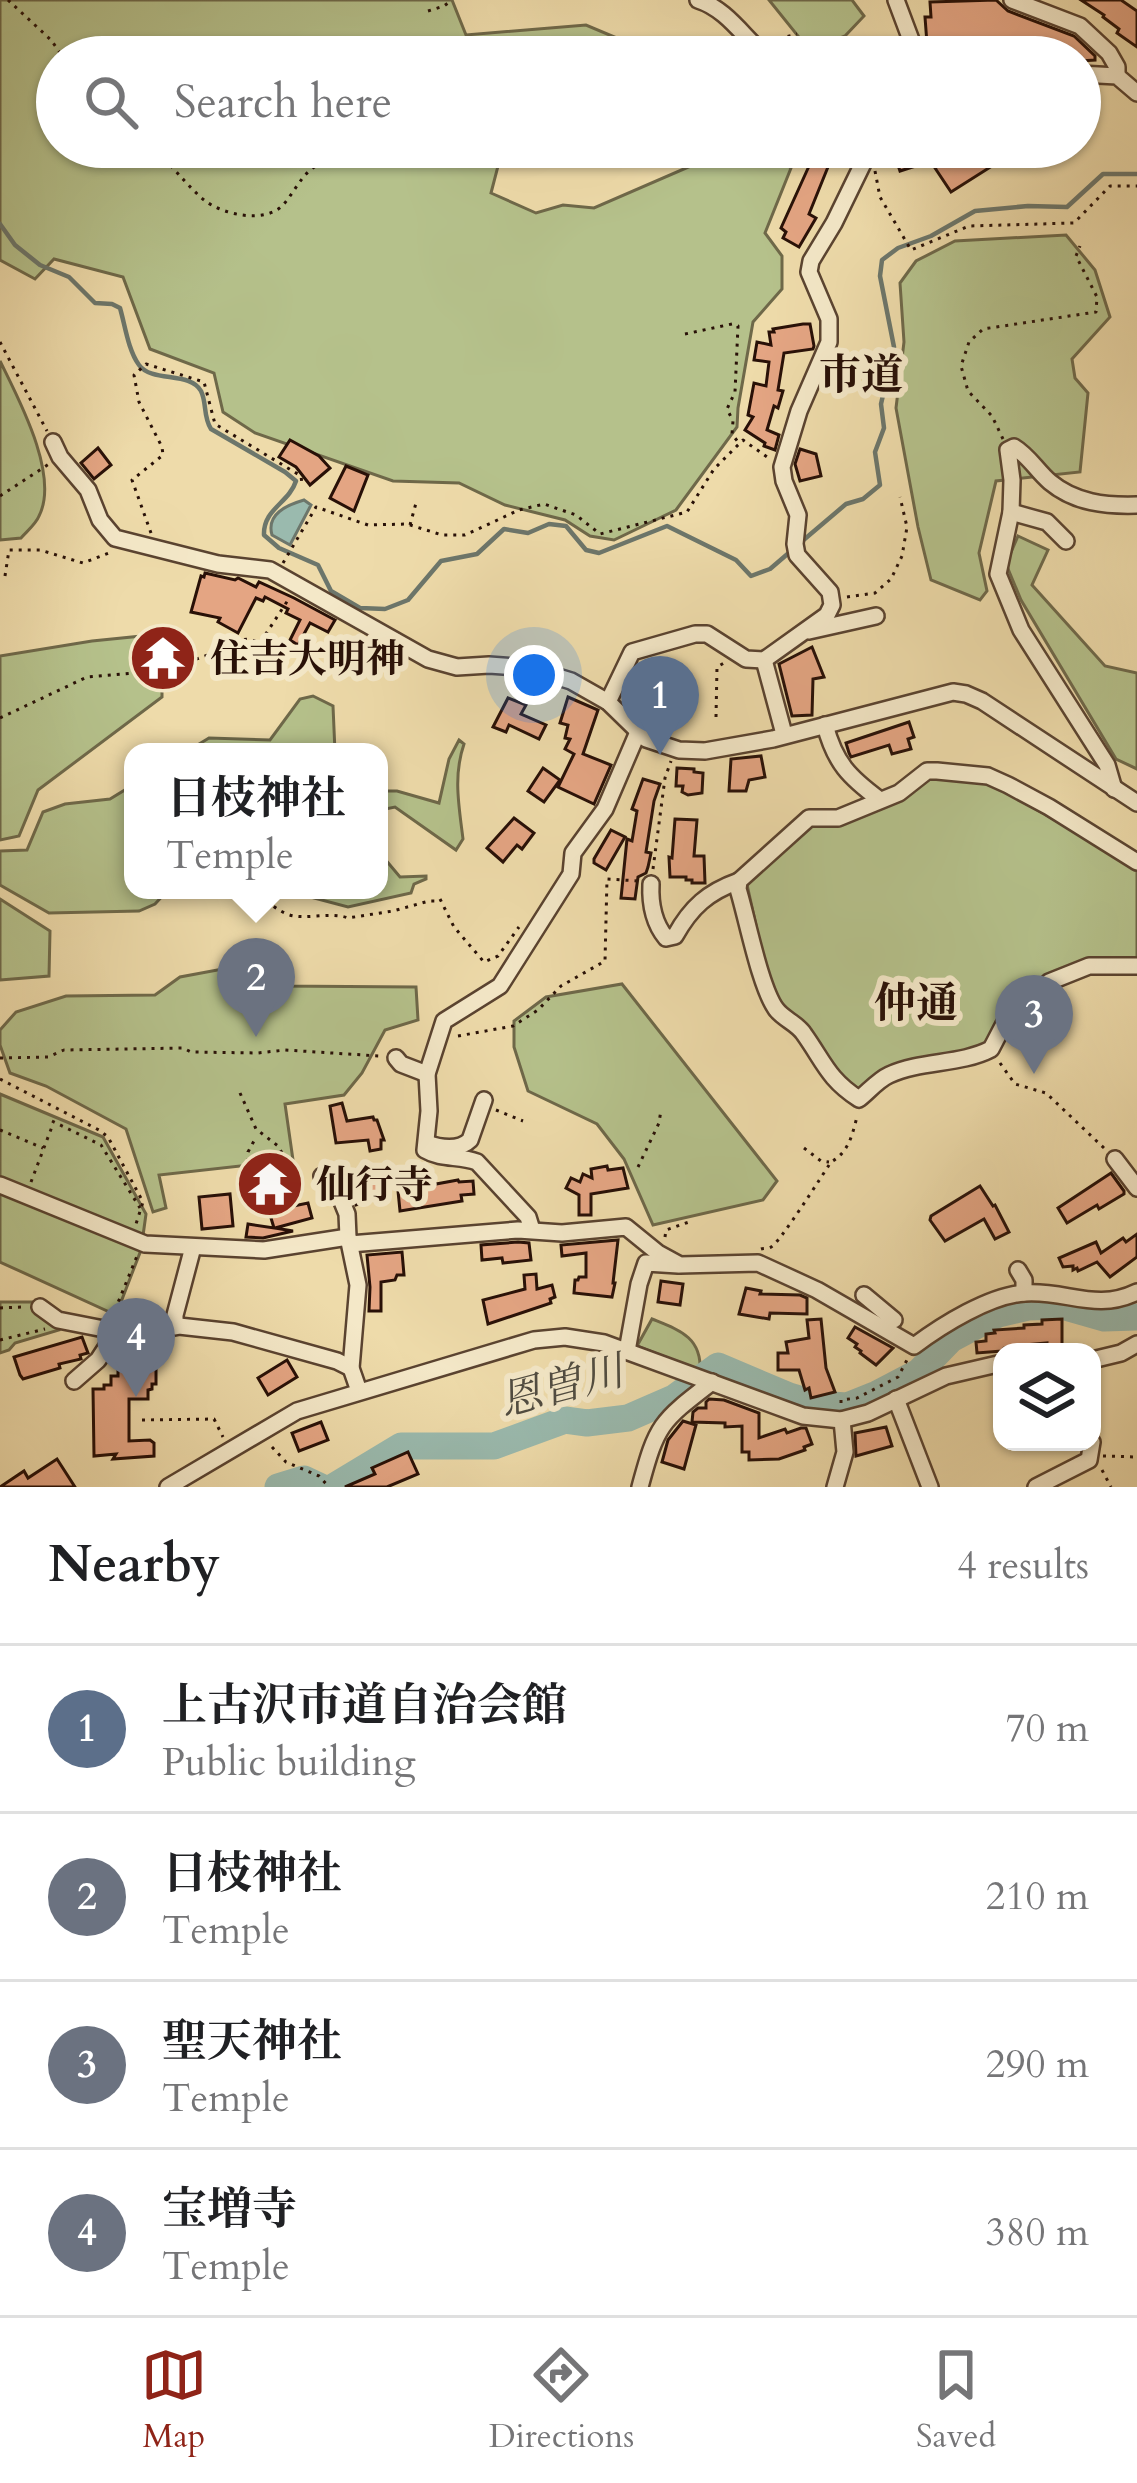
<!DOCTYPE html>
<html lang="en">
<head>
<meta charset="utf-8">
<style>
  body { margin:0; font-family:Cardo,"Noto Serif JP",serif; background:#f2f2f2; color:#202124 }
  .controls { position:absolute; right:36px; bottom:36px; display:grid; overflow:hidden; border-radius:24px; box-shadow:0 3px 9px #0004 }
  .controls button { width:108px; height:108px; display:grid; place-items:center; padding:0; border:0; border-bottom:3px solid #e0e0e0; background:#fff; color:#202124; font:60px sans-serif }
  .you { position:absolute; left:534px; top:675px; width:42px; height:42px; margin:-30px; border:9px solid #fff; border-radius:50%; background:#1a73e8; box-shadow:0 0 0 18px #1a73e833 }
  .badge { display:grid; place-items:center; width:78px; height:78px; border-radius:50%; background:#8f2418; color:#fff; font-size:39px; font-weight:700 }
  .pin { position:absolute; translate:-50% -99px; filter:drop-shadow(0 3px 6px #0008) }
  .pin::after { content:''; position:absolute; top:63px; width:42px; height:36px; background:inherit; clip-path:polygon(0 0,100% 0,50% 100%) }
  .popup { position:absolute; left:124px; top:743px; width:264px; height:156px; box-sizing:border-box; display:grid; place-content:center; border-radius:24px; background:#fff; filter:drop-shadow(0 3px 9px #0005); font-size:39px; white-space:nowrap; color:#757577 }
  .popup b { font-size:45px; color:#202124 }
  .popup::after { content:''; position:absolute; left:50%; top:100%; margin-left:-24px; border:24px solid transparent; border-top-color:#fff }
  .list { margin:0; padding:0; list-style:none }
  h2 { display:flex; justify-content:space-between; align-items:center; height:156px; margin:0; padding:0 48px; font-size:51px }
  h2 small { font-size:39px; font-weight:400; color:#757577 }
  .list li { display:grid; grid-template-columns:78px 1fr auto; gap:36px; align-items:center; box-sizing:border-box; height:168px; padding:0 48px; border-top:3px solid #e0e0e0 }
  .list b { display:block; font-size:45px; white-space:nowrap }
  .list p { margin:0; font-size:39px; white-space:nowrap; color:#757577 }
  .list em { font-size:39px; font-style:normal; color:#757577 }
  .icon { flex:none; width:66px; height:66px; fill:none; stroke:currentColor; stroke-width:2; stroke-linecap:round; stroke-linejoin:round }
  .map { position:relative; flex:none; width:1137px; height:1487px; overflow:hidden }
  .search { position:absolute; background:#fff; box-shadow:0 3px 9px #0004; left:36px; right:36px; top:36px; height:132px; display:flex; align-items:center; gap:30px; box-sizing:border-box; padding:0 42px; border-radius:66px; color:#757577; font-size:45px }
  .sheet { height:828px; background:#fff }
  nav { display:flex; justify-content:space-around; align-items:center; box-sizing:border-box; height:168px; border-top:3px solid #e0e0e0; background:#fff; font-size:33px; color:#757577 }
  nav a { display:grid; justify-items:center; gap:6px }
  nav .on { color:#8f2418 }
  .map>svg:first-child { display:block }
</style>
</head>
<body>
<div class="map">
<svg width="1137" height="1487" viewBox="0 0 1137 1487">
  <rect width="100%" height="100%" fill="#eedbaa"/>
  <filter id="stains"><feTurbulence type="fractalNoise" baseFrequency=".00167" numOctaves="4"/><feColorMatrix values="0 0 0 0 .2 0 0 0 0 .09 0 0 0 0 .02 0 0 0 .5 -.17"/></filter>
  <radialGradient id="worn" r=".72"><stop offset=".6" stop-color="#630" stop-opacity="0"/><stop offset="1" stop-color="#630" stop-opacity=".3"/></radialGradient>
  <!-- green -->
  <g fill="#b5c18b" stroke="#6e6849" stroke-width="3">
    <polygon points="0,0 452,0 466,35 586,25 662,57 57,57 57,147 545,147 498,166 491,193 536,213 563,205 594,208 716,155 765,148 791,168 765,233 782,256 782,289 753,322 738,408 737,427 676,510 614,540 590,536 565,520 505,505 459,483 393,481 255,433 223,412 214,373 150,349 123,277 54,259 35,279 0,260"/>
    <polygon points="769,0 852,0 864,16 845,36 810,51"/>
    <polygon points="1066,235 1095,270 1110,317 1072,359 1075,378 1088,393 1080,472 996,481 979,553 987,591 980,600 931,580 918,527 896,408 904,342 900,283 916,261 955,241"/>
    <path d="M 0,361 C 18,398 60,475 39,516 C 36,524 26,532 21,538 L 0,540 Z"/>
    <polygon points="1018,536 1048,550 1032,585 1105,666 1137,673 1137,769 1116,759 1021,600 1006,564"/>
    <polygon points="162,634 162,697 38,790 19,836 0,840 0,656 92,641"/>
    <polygon points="313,696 333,706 335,752 186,752 209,738 270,740 300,699"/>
    <path d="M 459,740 L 464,744 C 453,776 459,806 463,839 L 456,850 L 395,807 L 385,809 L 379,818 L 379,791 L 397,791 L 439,803 L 449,759 Z"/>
    <polygon points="926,777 971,780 998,787 1137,868 1137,962 1048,977 984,1049 855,1092 781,1009 767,975 746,880 814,824"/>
    <polygon points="133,785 133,890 168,890 155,904 139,911 49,913 0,885 0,851 27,850 43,812 65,804 110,799"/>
    <polygon points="379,852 400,877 426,876 426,879 414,884 411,893 348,907 284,890 379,890"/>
    <polygon points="0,899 50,931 49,976 0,980"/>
    <polygon points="228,968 278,986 416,987 418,1020 385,1030 362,1073 344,1095 285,1104 293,1160 159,1175 166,1208 153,1212 126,1129 46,1086 10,1073 0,1045 0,1030 16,1012 66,996 155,995 180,977"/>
    <polygon points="622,984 777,1181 763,1200 653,1225 624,1159 597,1124 528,1091 514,1047 514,1021 546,997"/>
    <polygon points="0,1094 103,1137 146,1214 141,1250 116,1315 0,1262"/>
    <polygon points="0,1302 33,1302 58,1321 59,1330 15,1343 9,1350 0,1353"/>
    <path d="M 652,1319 C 679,1330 702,1337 700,1371 L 637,1346 Z"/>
  </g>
  <!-- water -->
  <path fill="#9abaae" stroke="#6c766b" stroke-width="3" d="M 304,500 L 311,505 L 290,545 L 272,535 C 266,514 287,505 304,500 Z"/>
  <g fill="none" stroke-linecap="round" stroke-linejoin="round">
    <!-- stream -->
    <g stroke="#6c766b" stroke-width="4.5">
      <path d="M 0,224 L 15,245 L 40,265 L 69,277 L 95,303 L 112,304 L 120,308 C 125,325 128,350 139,365 C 152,383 190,371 201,391 C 207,403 203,417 211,429 L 285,472 L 296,481 C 289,503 263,509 264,535 L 279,548 L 318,565 L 331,591 L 360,608 L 385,609 L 408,600 L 441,561 L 477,554 L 504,529 L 528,533 L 549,524 L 566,526 L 586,550 L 599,553 L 667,526 L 736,560 L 751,576 L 770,569 L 791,551"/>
      <polyline points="800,543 846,504 863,499 880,485 875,452 884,428 881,404 894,347 880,276 882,260 898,248 931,236 975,211 1028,206 1067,207 1103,174 1137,174"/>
    </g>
    <!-- river -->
    <g stroke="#9abaae" stroke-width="27">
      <polyline points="278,1487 304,1479 321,1487"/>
      <polyline points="333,1487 401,1446 494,1446 565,1420 587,1423 628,1418 674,1398 718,1366 789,1396 816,1404 847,1406 877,1394 919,1372 951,1339 998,1314 1028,1307 1062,1306 1104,1318 1137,1317"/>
    </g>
  </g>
  <!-- building -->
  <g fill="#e4a583" stroke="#281007" stroke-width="3">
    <polygon points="996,0 1008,11 1074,36 1095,56 1095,60 1080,61 1080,57 1017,57 1004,52 1002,57 928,57 925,17 931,17 930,2"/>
    <polygon points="1081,0 1121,0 1137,11 1137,47 1117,33 1119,29 1103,17 1104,15"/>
    <polygon points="805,147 841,147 832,157 809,214 816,218 799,247 783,238 786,232 781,228 814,155"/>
    <polygon points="892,147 922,147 928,162 900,171"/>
    <polygon points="967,147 1022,147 951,192 935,168"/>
    <polygon points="803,324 810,324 814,346 813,349 784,353 778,390 783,391 778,408 774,406 767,430 779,435 775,450 764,446 765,443 745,430 753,417 748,415 754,383 766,386 769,362 754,360 757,342 771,345 769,332 774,332 773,329"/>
    <polygon points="290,440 319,456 330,468 310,485 296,467 279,457"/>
    <polygon points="98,448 111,465 94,479 81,463"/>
    <polygon points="800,449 816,454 821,476 800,481 795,464"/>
    <polygon points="346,466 368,475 354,511 330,498"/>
    <polygon points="205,573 235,580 238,578 256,587 259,582 294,598 335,620 328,632 310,623 298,645 290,640 300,620 286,613 288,609 265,597 263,601 256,598 238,633 218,622 220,618 191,612 201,576 204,577"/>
    <polygon points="812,647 824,677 813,679 812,715 792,716 779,664"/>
    <polygon points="568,697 598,710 583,754 611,765 594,804 558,787 574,754 565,749 570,739 565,738 568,725 560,723"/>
    <polygon points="508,698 526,705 521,714 546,725 539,739 509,725 506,732 493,727"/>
    <polygon points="909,722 914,737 908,739 911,749 892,754 889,745 851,757 849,753 846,743"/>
    <polygon points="761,756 765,777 749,780 746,791 729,791 731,759"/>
    <polygon points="543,768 560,780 544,802 528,791"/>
    <polygon points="677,768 694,769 694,772 703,773 702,793 688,795 682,792 683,786 676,786"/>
    <polygon points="643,779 660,784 654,801 646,852 651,853 648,867 646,873 638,877 635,899 621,898 627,839 632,841 637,811 632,809"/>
    <polygon points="514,818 534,833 522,849 517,845 503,862 487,848"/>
    <polygon points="675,819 697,820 694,856 704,856 705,883 692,883 692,880 686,880 686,877 670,877 669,857 672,858"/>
    <polygon points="611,830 625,837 606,870 594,863 594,859"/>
    <polygon points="342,1103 347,1121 373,1117 374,1120 377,1120 384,1140 381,1140 381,1149 370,1151 368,1140 336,1143 330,1106"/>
    <polygon points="607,1166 608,1170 623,1168 628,1188 591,1194 591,1215 579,1215 579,1195 566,1188 571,1178 580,1182 583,1174 592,1178 591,1169"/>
    <polygon points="1111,1173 1124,1191 1124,1194 1099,1209 1097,1205 1067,1223 1058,1208"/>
    <polygon points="375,1174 376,1180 380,1179 385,1196 356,1205 348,1185"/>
    <polygon points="279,1180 284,1208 308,1203 312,1218 275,1228 293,1231 263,1238 246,1237 248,1224 274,1228 265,1198 258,1197 256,1185"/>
    <polygon points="458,1180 459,1182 473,1181 474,1194 461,1195 462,1201 400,1211 398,1191"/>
    <polygon points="980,1186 993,1206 995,1205 1009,1232 995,1239 984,1219 945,1241 930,1220 931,1216"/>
    <polygon points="230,1194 233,1226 202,1229 199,1197"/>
    <polygon points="1137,1234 1137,1257 1110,1277 1097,1262 1078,1271 1077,1268 1073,1270 1073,1266 1063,1267 1059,1258 1096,1242 1101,1253 1123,1238 1126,1242"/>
    <polygon points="618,1240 613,1283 615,1283 612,1297 574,1293 575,1280 578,1280 579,1277 586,1277 586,1253 562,1256 561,1245"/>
    <polygon points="518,1242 529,1243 531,1260 503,1263 502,1258 482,1260 481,1245"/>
    <polygon points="402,1252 404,1275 397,1275 395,1280 381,1282 381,1311 369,1311 370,1287 367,1255"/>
    <polygon points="536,1274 537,1289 552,1285 555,1297 550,1299 551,1303 488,1324 483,1300 525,1289 524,1275"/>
    <polygon points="661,1281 683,1284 680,1305 658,1302"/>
    <polygon points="746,1288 761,1291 760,1294 800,1295 807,1298 807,1314 770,1313 769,1319 739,1314"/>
    <polygon points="821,1319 826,1368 835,1392 811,1398 809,1388 805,1390 799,1370 778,1370 778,1353 788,1353 786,1342 809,1338 807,1320"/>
    <polygon points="1062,1319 1062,1346 1047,1346 1047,1343 1014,1346 1004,1348 1002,1351 977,1353 976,1342 986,1341 986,1334 995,1333 994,1330 1024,1328 1024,1325 1042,1324 1042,1320"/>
    <polygon points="855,1327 893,1348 876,1365 860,1353 861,1351 855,1347 857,1344 848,1338"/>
    <polygon points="82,1337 88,1353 80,1355 81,1359 59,1364 60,1368 23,1379 20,1375 14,1357"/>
    <polygon points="144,1358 156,1358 156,1384 152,1384 152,1389 148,1390 148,1399 129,1399 129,1441 150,1440 154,1443 154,1456 113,1459 116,1454 94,1456 93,1389 104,1389 104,1385 111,1385 111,1376 118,1376 118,1370 139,1370 139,1365 144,1365"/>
    <polygon points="287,1360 297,1377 268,1395 258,1378"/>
    <polygon points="709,1399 724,1400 759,1413 759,1438 785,1429 787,1433 801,1428 806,1428 812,1444 804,1447 805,1450 779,1459 749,1460 749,1452 742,1452 742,1426 725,1427 725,1423 692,1422 693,1412 698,1408 706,1408 706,1402"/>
    <polygon points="683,1421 696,1425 684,1469 662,1462 668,1440"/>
    <polygon points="321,1422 328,1440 299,1451 292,1433"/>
    <polygon points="886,1427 892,1446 856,1456 855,1433"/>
    <polygon points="408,1452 418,1474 387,1487 345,1487 375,1474 372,1468"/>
    <polygon points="57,1459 75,1487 0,1487 24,1471 28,1478"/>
  </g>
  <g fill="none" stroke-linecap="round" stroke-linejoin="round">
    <defs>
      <g id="minor">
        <path d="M 698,0 C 727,9 744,38 767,57"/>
        <polyline points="896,0 911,40 912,57"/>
        <polyline points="1012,0 1080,26 1109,53 1117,67 1117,76"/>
        <polyline points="1080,74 1117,76 1137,93"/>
        <polyline points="53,442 60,457 88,490 100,520 115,538 218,564 270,570 428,659 457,667 489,665 529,668 571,681 608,702 646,739 679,750 705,751 773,739 953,692 966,694 982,701 1137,803"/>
        <polyline points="1011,512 1047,522 1066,541"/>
        <polyline points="809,631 876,616"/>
        <polyline points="764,660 784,734"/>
        <polyline points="608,702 632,652 695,634 707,634 746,659 764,660 827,615 832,605 830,592 797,555 795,544 798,515 784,481 782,467 799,411 829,342 829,319 809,272 811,261 834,223 871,147"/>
        <path d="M 825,725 C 835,763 849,777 880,800"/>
        <path d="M 1114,789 L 1107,765 L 1021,630 L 998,574 L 1011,512 L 1012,480 L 1008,450 L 1014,447 C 1029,456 1037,471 1050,482 C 1075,503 1106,506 1137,505"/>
        <path d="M 1137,862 L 1049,807 L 1008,785 L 988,776 L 937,771 L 927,771 L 899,793 L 838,818 L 809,818 L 739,881 L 738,889 C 747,918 760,987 776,1009 C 783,1019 797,1023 804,1034 C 824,1062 828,1079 859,1099 C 869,1091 878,1080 889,1075 C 922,1060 960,1065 991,1049 L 1004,1024 L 1049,982 L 1089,966 L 1137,966"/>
        <path d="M 651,884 C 650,904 653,922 666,938 L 675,936 C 691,907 708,892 739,881"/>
        <polyline points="396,1058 401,1064 427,1074"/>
        <path d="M 427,1143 C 440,1148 459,1151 470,1140 L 484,1100"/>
        <polyline points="1115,1159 1137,1188"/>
        <polyline points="322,1176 334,1182 347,1214 348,1237 358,1285 351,1368 359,1391"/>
        <polyline points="0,1185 145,1244 264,1250 348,1237"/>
        <path d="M 532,1230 L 528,1217 L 477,1162 C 459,1155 442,1160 425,1150 L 429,1111 L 427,1074 L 444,1021 L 500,986 L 571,874 L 573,853 L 605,809 L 638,732"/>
        <path d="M 350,1244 L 518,1230 L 562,1233 L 626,1227 L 658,1253 L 680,1265 L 758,1263 L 817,1290 L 914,1346 C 942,1325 990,1295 1025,1293 C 1067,1290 1096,1312 1137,1292"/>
        <polyline points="1018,1270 1024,1280 1024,1293"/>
        <polyline points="864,1295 894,1320"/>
        <polyline points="40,1307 58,1320 109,1330 179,1326 233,1332 337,1361 351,1368"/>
        <polyline points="175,1327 175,1315 193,1247"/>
        <polyline points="627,1351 639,1284 646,1263 678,1265"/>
        <polyline points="1092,1360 1121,1353 1137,1344"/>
        <polyline points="74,1381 98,1360 117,1331"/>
        <polyline points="896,1399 930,1487"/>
        <polyline points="168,1487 297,1411 534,1340 565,1337 604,1343 803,1416 841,1420 868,1413 946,1376 1002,1363"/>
        <path d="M 640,1487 C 657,1424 660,1422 712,1382"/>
        <polyline points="835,1487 845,1452 842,1420"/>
        <polyline points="1036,1487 1089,1460 1092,1442"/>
      </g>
    </defs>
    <!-- minor casing -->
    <use href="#minor" stroke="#5a4330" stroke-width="20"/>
    <!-- path -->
    <g stroke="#281007" stroke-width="3" stroke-dasharray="3 6" stroke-linecap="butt">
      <polyline points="8,0 51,40 63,57"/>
      <polyline points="428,11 444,6 452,0"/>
      <polyline points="779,49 781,38 797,34"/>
      <path d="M 151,147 C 171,163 185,184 204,200 C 223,215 265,224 283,205 C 298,188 304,166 329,161"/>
      <polyline points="348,147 331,161 481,150 501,157 535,147"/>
      <polyline points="875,171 880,197 911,250 969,226 1074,223 1110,186 1137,186"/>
      <polyline points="685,334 732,324 738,326 735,392 727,409 733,421 732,434 738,442"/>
      <polyline points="0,342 47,431"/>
      <polyline points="1003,439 992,416 968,391 961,366 969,342 983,329 1096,312 1097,297 1076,256 1080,246"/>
      <polyline points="0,496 49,464"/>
      <polyline points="410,525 416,503"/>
      <polyline points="151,533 132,480 163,455 162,447 139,402 134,375 146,364 204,382 215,424 301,476 302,484"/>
      <polyline points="283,563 316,507 368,525 407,524 442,535 465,535 519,510 544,504 576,515 600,534 687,512 714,469 743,440 770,459"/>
      <polyline points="5,576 9,550 40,550 83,563 109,553"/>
      <polyline points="847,597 875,593 891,579 902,556 907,527 900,497"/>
      <polyline points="716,717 717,667 724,663"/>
      <polyline points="0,718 87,677 135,673 185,663 214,653 226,641 249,639 260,643 290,597"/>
      <polyline points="653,869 665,778 671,761"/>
      <path d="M 250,894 C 265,898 273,908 287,914 C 303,921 329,911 348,918 L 393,911 L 429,901 L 439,901"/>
      <polyline points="440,899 454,927 484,962 498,956 519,927"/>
      <polyline points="458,1036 513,1026 538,1010 561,986 605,961 607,879 639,881"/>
      <polyline points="0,1058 48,1057 64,1050 183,1048 191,1052 258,1053 285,1050 379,1056"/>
      <polyline points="1000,1063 1015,1084 1046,1093 1105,1149"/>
      <polyline points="0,1079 99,1130 108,1137 143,1202 136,1224"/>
      <polyline points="240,1093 256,1129 278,1146 285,1158 300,1167"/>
      <polyline points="496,1110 523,1121"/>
      <polyline points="52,1121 101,1145 140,1208"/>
      <polyline points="0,1130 43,1148"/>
      <polyline points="804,1148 821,1161 829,1162"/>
      <polyline points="638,1167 659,1123 661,1110"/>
      <polyline points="249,1179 248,1152 255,1139"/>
      <polyline points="31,1182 53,1124"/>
      <polyline points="665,1237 666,1230 689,1222"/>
      <path d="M 761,1249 C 764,1248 768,1249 771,1247 C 779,1244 823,1174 831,1162 C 849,1152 852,1135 857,1117"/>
      <polyline points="0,1308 22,1307"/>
      <polyline points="115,1310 137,1256"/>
      <polyline points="0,1340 45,1329"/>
      <polyline points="841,1403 841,1400 857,1398 898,1377 908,1358"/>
      <polyline points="142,1420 214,1419 223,1437"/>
      <polyline points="272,1447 286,1462 319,1476 329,1487"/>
      <polyline points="1103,1456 1137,1457"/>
      <polyline points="1102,1470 1111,1487"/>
    </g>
    <!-- minor -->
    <use href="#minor" stroke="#f4e8c8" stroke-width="15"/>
  </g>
  <!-- icons -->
  <defs>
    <symbol id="temple-disc" viewBox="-11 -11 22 22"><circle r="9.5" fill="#8f2418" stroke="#f4e8c8"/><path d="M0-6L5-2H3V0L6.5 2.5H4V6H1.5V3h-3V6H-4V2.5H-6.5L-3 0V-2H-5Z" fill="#fff"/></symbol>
  </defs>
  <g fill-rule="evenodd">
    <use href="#temple-disc" x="125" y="620" width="76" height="76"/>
    <use href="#temple-disc" x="232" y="1146" width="76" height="76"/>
  </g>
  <g text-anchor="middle" stroke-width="12" stroke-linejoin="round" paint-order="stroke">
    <!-- poi labels -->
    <g font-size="39" font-weight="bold" fill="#281007" stroke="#f4e8c8" text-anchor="start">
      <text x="210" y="672">住吉大明神</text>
      <text x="316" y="1198">仙行寺</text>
    </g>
    <!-- neighbourhood labels -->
    <g font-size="42" font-weight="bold" fill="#281007" stroke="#f4e8c8">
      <text x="861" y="389">市道</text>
      <text x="916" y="1017">仲通</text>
    </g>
    <!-- water labels -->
    <g font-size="42" font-style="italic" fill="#504c41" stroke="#f4e8c8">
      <text transform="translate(561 1385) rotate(-15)" y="15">恩曽川</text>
    </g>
  </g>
  <rect width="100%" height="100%" filter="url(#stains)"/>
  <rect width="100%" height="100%" fill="url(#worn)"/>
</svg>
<div class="controls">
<button><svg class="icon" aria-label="layers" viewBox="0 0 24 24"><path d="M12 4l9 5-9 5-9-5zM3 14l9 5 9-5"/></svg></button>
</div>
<div class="you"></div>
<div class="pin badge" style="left:660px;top:755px;background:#5c6f8a">1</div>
<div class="pin badge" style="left:256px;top:1037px;background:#6b7280">2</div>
<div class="popup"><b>日枝神社</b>Temple</div>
<div class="pin badge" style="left:1034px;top:1074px;background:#6b7280">3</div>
<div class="pin badge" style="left:136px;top:1397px;background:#6b7280">4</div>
<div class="search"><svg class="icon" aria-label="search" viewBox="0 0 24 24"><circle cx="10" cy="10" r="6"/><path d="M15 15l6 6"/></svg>Search here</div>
</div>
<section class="sheet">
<h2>Nearby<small>4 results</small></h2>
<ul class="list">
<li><span class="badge" style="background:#5c6f8a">1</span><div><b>上古沢市道自治会館</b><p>Public building</p></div><em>70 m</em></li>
<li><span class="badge" style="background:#6b7280">2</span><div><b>日枝神社</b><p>Temple</p></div><em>210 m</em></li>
<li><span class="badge" style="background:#6b7280">3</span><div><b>聖天神社</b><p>Temple</p></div><em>290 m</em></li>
<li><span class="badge" style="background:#6b7280">4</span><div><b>宝増寺</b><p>Temple</p></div><em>380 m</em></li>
</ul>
</section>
<nav>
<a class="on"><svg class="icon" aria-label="map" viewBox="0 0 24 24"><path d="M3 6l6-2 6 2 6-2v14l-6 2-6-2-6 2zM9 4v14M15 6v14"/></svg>Map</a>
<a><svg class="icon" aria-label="directions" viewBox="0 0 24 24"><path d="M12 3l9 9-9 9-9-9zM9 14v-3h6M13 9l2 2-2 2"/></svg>Directions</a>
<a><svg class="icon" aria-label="saved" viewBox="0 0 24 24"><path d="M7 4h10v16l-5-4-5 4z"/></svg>Saved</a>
</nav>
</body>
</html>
